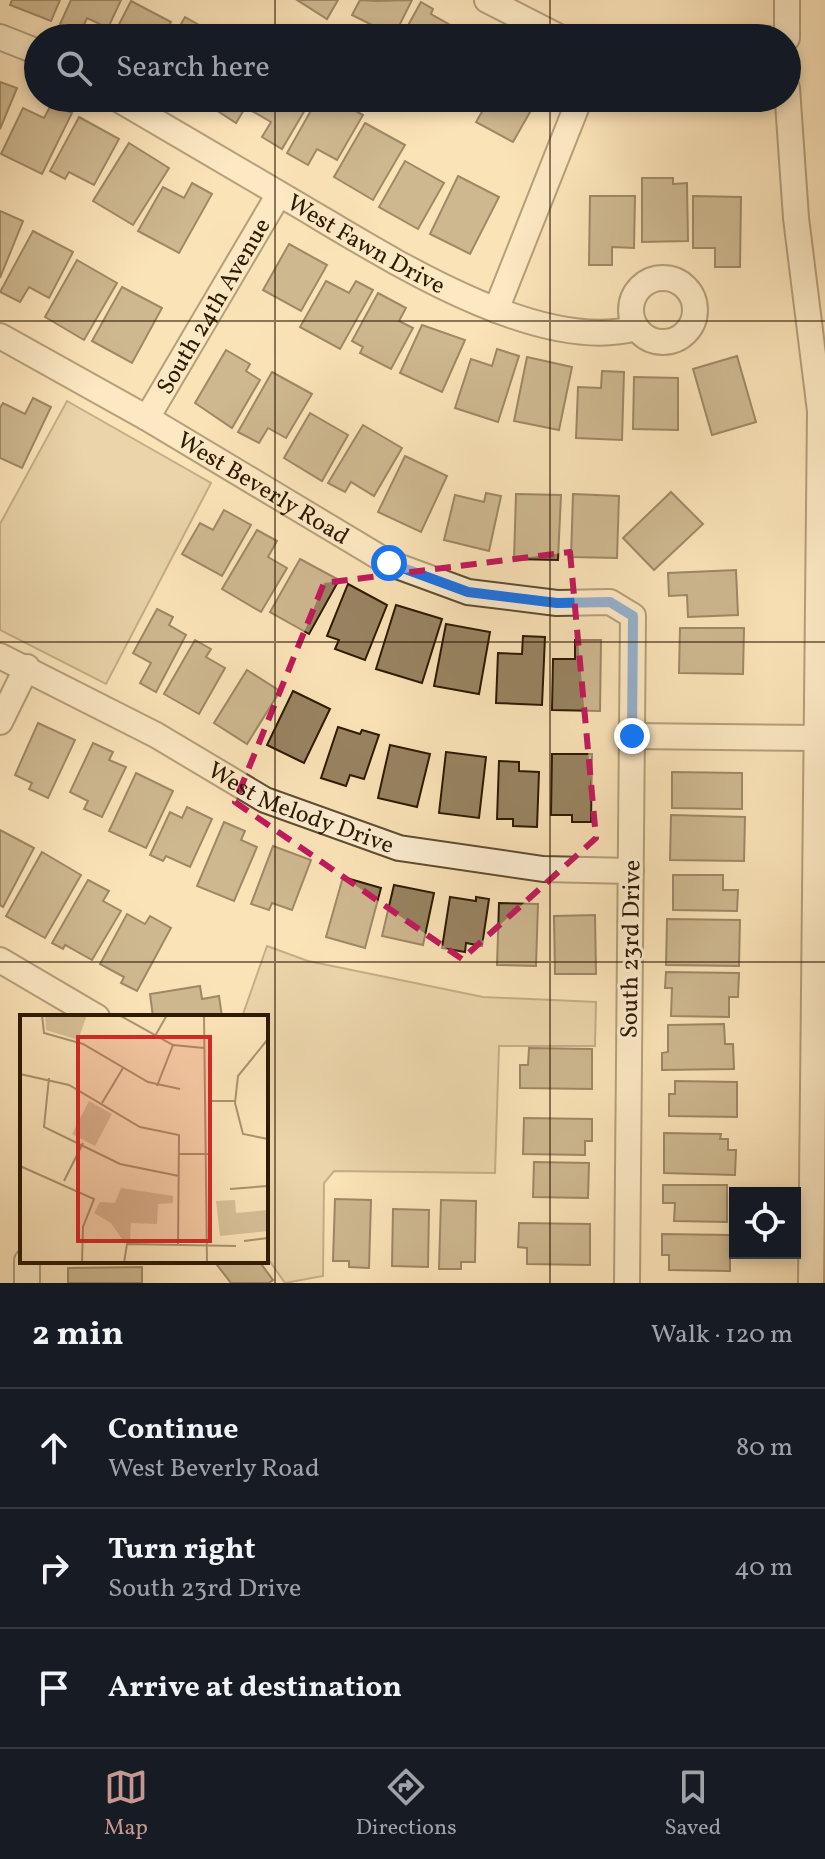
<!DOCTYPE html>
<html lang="en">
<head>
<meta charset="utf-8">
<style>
  body { margin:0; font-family:Vollkorn,serif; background:#20242c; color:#f1f3f6 }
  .controls { position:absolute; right:24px; bottom:24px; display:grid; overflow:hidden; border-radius:0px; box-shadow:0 4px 12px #0003 }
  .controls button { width:72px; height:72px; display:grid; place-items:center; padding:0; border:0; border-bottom:2px solid #363941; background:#171b24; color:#f1f3f6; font:40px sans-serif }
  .stop { position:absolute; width:24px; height:24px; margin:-18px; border:6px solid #1a73e8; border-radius:50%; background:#fff }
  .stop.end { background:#1a73e8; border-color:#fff; box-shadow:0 2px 8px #0008 }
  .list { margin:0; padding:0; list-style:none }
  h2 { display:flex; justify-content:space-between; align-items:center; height:104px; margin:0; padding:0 32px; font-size:34px }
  h2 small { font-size:26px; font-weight:400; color:#9ea1a6 }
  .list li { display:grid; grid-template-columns:52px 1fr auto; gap:24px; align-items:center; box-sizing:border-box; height:120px; padding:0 32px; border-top:2px solid #363941 }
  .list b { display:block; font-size:30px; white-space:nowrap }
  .list p { margin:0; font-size:26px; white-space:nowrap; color:#9ea1a6 }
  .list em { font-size:26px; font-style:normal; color:#9ea1a6 }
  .icon { flex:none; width:44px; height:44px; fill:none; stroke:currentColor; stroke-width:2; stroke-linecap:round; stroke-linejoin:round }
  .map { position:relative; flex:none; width:825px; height:1283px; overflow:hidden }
  .search { position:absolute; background:#171b24; box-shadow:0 4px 12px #0003; left:24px; right:24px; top:24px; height:88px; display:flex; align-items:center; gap:20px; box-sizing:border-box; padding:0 28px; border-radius:44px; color:#9ea1a6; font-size:30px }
  .sheet { height:464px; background:#171b24 }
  nav { display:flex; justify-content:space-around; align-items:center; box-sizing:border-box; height:112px; border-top:2px solid #363941; background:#171b24; font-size:22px; color:#9ea1a6 }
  nav a { display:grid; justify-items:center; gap:4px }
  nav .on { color:#c59692 }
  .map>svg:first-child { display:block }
</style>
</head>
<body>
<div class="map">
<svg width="825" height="1283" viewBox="0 0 825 1283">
  <rect width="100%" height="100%" fill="#fbe3b8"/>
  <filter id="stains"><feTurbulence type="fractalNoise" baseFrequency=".0025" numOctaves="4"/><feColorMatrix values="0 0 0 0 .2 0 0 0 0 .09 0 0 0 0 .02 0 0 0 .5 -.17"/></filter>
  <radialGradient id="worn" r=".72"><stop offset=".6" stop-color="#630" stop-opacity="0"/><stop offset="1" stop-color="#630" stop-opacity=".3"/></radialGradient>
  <!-- green -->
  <g fill="#d8c199" stroke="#826e4e" stroke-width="2">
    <polygon points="67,401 211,483 106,684 0,630 0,524"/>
    <polygon points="267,946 308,961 483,997 596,1002 595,1046 499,1046 495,1173 334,1171 324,1183 323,1276 285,1283 266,1256 266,1017 242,1017"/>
  </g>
  <!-- building -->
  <g fill="#988361" stroke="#2d1a03" stroke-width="2">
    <polygon points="12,0 60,0 51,21 10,5"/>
    <polygon points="71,0 121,0 108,28 87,18 80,34 60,24"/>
    <polygon points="297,0 338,0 327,19"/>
    <polygon points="360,0 377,1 412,0 394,36 352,15"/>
    <polygon points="131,1 171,22 162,38 112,38"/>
    <polygon points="421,2 433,9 431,14 454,27 447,38 401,38"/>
    <polygon points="185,17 222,38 173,38"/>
    <polygon points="0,82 17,88 0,129"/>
    <polygon points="198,98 251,98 236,123"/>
    <polygon points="259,98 312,98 282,149 262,137 271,122 252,111"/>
    <polygon points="318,98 332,98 363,115 337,160 317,149 308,165 287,153"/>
    <polygon points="452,98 478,98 473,109"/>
    <polygon points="490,98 538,98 513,142 476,122"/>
    <polygon points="52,103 72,113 42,174 1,154 23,108 44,118"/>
    <polygon points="79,117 119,139 94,185 69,172 65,179 50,171"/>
    <polygon points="365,123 405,145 373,200 334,177"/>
    <polygon points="129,143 169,168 133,225 93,201"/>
    <polygon points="405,161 444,183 418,229 379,207"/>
    <polygon points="458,176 499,197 470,254 430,234"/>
    <polygon points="642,178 673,178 673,184 687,183 688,241 642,242"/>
    <polygon points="192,183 212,194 179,253 138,231 163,187 184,198"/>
    <polygon points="590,196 635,196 634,248 612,247 612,265 589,265"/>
    <polygon points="693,196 741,197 740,267 715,267 715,248 693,248"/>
    <polygon points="0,211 23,221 0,278"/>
    <polygon points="33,231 73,252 49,298 29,287 20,302 0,292"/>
    <polygon points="289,244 327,265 301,311 263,290"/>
    <polygon points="77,260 117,283 84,340 45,317"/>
    <polygon points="326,281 349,293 356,281 373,290 340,349 300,327"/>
    <polygon points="122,287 162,308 132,363 92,341"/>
    <polygon points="378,293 406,308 399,321 413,328 391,369 360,353 363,347 352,341"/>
    <polygon points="422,325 465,340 442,392 400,373"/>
    <polygon points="497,349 519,356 498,422 455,408 471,359 492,366"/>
    <polygon points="226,350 250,364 246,371 260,380 232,428 195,403"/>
    <polygon points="737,356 756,422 712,435 693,369"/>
    <polygon points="527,357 572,367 559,430 514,421"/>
    <polygon points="602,371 624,372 622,440 576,438 578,387 601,388"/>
    <polygon points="272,372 312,394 286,438 268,428 259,443 238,432"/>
    <polygon points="634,377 678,378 678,430 633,429"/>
    <polygon points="33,398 51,407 22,468 0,458 0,408 3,403 25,414"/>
    <polygon points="310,413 348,435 322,481 284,458"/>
    <polygon points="363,425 402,448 374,496 351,482 345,492 328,483"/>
    <polygon points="405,456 447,476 421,532 378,512"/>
    <polygon points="671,492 703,524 654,570 623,538"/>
    <polygon points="486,493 501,496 489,551 444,540 455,495 484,502"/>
    <polygon points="516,494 561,495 558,560 514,559"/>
    <polygon points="573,494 619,496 617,558 571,557"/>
    <polygon points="224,510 251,525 222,576 182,554 200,523 213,530"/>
    <polygon points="257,530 277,541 268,557 287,568 261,612 222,589"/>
    <polygon points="300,559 339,580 309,634 270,612"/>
    <polygon points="736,570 738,615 688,617 687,595 669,596 668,573"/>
    <polygon points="348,584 387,605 365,660 335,649 339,640 327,636"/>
    <polygon points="396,605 442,619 422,683 376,669"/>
    <polygon points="157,609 173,617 169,625 186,635 156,692 140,683 151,663 133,653"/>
    <polygon points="446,624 490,632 479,694 434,686"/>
    <polygon points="680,628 744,628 743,674 679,673"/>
    <polygon points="523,636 545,637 542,705 496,703 498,653 522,654"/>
    <polygon points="195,640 211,649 206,657 225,668 199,714 164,694"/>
    <polygon points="575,640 601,640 600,711 552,710 553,659 575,659"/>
    <polygon points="247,670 280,691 247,744 214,723"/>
    <polygon points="293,691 330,709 304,763 267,745"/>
    <polygon points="38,723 75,740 48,798 29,789 32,783 15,775"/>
    <polygon points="338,727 360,734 362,730 379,735 364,779 350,775 346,786 321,778"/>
    <polygon points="93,743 113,752 109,760 126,767 102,817 84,809 88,801 70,792"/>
    <polygon points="390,745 430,754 417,807 378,798"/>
    <polygon points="446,752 486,757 479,818 439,813"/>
    <polygon points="552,754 592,754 591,822 572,822 572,815 551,815"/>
    <polygon points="499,761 519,762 519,771 539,772 537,827 513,826 513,819 497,819"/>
    <polygon points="672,772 742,773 742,809 672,808"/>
    <polygon points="136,773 173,791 146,848 109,831"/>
    <polygon points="187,807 212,819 190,867 166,856 163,861 150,855 170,812 182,818"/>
    <polygon points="671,815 745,817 744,861 670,860"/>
    <polygon points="224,822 245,831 241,840 257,847 234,901 197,886"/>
    <polygon points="0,830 34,848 3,907 0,905"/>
    <polygon points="273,846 311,860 292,910 272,903 269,910 251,904"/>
    <polygon points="42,852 81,875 45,938 6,916"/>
    <polygon points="673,875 723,875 723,890 738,890 737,911 673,910"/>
    <polygon points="343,877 381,888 365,948 326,937"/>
    <polygon points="88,880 109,891 103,901 121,911 92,960 65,945 63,949 52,943"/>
    <polygon points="394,885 434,893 423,945 382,936"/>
    <polygon points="450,897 476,901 476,897 489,899 482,946 466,943 465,952 442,948"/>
    <polygon points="499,903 538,904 536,966 497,965"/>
    <polygon points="127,914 145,924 150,916 171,928 137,991 121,983 124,977 100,964"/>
    <polygon points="595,915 596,974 555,974 554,916"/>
    <polygon points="667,919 740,920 739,966 666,965"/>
    <polygon points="666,972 739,973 738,997 729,997 729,1017 671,1016 672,988 665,988"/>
    <polygon points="200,986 202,999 219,996 222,1017 153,1017 150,994"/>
    <polygon points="724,1024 725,1044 733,1044 734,1069 662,1070 662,1053 668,1052 668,1025"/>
    <polygon points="529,1048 592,1049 592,1089 520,1088 520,1065 528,1065"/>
    <polygon points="675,1081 737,1082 737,1117 669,1116 669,1094 675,1094"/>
    <polygon points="524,1118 592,1119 592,1141 585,1141 585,1155 523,1154"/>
    <polygon points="664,1133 721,1134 720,1139 728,1139 728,1150 736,1150 735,1175 664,1173"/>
    <polygon points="534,1162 589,1163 588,1198 533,1197"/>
    <polygon points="663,1185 727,1185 727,1222 674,1221 675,1203 663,1203"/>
    <polygon points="335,1199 371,1200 369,1268 349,1267 349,1261 333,1261"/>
    <polygon points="441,1200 476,1201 475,1262 461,1262 461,1269 439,1269"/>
    <polygon points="393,1209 429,1210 428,1267 392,1266"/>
    <polygon points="519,1223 590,1224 590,1265 527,1264 527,1248 518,1247"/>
    <polygon points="662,1234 730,1235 730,1271 669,1270 669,1255 662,1255"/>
    <polygon points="214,1261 259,1261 273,1280 269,1283 231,1283"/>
    <polygon points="142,1267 142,1283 68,1283 68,1268"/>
  </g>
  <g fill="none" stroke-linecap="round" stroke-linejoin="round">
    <defs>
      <g id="minor">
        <polyline points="487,0 561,38"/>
        <polyline points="0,37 38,52"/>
        <polyline points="787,38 787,0"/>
        <polyline points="787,88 796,218 820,411 811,1283"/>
        <path id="s1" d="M 116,98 C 176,133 235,168 295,203 C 379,252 536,356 636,328"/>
        <circle cx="663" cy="310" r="32"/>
        <polyline points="496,310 580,98"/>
        <path id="s2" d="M 0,336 L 147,418 L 389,563 L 468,592 L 557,603 L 610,602 L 633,616 L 627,1283"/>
        <path id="s3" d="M 147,418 L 279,194"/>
        <path id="s4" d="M 0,656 L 156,735 L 265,800 L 399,848 L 543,869 L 631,871"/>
        <polyline points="0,722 27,667"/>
        <polyline points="632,736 818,738"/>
        <polyline points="0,960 97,1017"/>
        <polyline points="27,1283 27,1261"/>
      </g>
    </defs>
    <!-- minor casing -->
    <use href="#minor" stroke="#604c30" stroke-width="28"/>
    <!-- minor -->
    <use href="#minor" stroke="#fcedd1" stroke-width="24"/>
  </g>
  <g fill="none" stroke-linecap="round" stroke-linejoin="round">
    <!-- route -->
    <polyline stroke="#1a73e8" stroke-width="10" points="389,563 468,592 557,603 610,602 633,616 632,736"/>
  </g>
  <!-- marked area -->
  <path d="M0 0H825V1283H0ZM 570,552 L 596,838 L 462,959 L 235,802 L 324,583 Z" fill="#fbe3b8" fill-opacity=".55" fill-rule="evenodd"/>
  <path fill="none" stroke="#c2185b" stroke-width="6" stroke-dasharray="16 10" stroke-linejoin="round" d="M 570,552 L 596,838 L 462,959 L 235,802 L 324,583 Z"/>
  <!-- grid -->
  <path fill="none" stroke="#2d1a03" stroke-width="2" stroke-opacity="0.55" d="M 275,0 L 275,38M 550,0 L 550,38M 275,98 L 275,1283M 550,98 L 550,1283M 0,321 L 825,321M 0,642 L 825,642M 0,962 L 825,962"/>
  <g text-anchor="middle" stroke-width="6" stroke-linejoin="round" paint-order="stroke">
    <!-- street labels -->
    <g font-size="24" fill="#2d1a03" stroke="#fcedd1">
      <text dy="8" stroke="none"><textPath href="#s1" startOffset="290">West Fawn Drive</textPath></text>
      <text dy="8" stroke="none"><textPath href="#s3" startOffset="130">South 24th Avenue</textPath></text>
      <text dy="8" stroke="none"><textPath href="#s2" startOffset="304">West Beverly Road</textPath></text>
      <text dy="8" stroke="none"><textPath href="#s4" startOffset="338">West Melody Drive</textPath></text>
      <text transform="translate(630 949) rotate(-89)" y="8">South 23rd Drive</text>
    </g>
  </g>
  <!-- overview -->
  <g transform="translate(20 1015)">
    <rect width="248" height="248" fill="#fbe3b8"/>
    <path d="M 25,0 L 67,0 L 58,25 L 26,15 ZM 69,86 L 92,99 L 75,131 L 52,119 ZM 101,173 L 153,181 L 153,188 L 138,189 L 137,209 L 111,208 L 110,225 L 104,227 L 91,208 L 74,198 L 80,187 L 95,188 ZM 215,185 L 216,198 L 248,195 L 248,216 L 200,221 L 196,186 Z" fill="#d8c199"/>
    <path fill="none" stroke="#a99370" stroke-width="2" d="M 22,0 L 24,18 L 63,29 L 128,67 L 160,74M 99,0 L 153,30 L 184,33M 184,0 L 187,248M 135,21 L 147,0M 248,24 L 218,61 L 215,88 L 223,119 L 248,124M 0,59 L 49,70 L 120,112 L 159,120 L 158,230M 29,63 L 24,112 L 100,149 L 159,161M 137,71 L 153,30M 189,86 L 215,86M 82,88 L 103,53M 159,139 L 189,139M 0,151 L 74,184 L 63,212 L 62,248M 44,166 L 63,128M 210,174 L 248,171M 224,226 L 248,223M 104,248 L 107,229 L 216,231"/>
    <path fill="#d62828" fill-opacity="0.15" stroke="#d62828" stroke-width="4" d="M 58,22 L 190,22 L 190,226 L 58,226 Z"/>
    <rect width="248" height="248" fill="none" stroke="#2d1a03" stroke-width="4"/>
  </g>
  <rect width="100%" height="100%" filter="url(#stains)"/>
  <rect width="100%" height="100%" fill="url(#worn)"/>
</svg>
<div class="controls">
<button><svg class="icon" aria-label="locate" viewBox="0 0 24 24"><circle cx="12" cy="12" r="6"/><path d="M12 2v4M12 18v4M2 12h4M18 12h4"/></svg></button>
</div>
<div class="stop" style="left:389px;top:563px"></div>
<div class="stop end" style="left:632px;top:736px"></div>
<div class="search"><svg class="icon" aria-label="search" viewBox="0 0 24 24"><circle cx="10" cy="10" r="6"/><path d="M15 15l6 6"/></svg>Search here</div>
</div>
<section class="sheet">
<h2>2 min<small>Walk · 120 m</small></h2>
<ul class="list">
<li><svg class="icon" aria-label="ahead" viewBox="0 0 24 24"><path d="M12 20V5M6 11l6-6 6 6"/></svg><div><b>Continue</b><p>West Beverly Road</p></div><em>80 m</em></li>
<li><svg class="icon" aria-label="right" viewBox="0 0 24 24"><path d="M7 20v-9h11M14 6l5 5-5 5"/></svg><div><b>Turn right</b><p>South 23rd Drive</p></div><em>40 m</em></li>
<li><svg class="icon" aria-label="arrive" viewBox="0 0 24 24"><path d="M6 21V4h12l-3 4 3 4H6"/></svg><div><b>Arrive at destination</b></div></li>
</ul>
</section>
<nav>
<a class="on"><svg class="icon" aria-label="map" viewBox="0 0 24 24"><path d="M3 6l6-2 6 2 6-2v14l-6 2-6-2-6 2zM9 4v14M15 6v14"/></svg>Map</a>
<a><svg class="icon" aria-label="directions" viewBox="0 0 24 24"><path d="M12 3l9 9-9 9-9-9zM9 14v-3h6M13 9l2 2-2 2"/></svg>Directions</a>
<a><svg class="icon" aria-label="saved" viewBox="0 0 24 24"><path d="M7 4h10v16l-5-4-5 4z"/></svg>Saved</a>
</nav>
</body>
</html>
